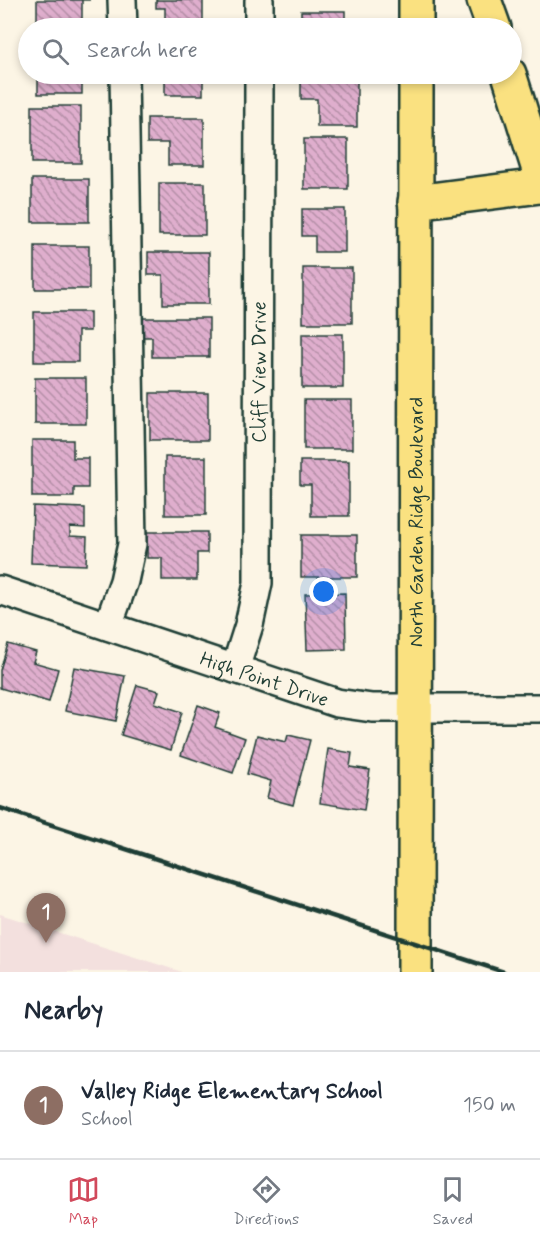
<!DOCTYPE html>
<html lang="en">
<head>
<meta charset="utf-8">
<style>
  body { margin:0; font-family:Mynerve,sans-serif; background:#f2f2f3; color:#1f2937 }
  .you { position:absolute; left:324px; top:592px; width:21px; height:21px; margin:-15px; border:4px solid #fff; border-radius:50%; background:#1a73e8; box-shadow:0 0 0 9px #1a73e833 }
  .badge { display:grid; place-items:center; width:39px; height:39px; border-radius:50%; background:#d1495b; color:#fff; font-size:20px; font-weight:700 }
  .pin { position:absolute; translate:-50% -50px; filter:drop-shadow(0 2px 3px #0008) }
  .pin::after { content:''; position:absolute; top:32px; width:21px; height:18px; background:inherit; clip-path:polygon(0 0,100% 0,50% 100%) }
  .list { margin:0; padding:0; list-style:none }
  h2 { display:flex; justify-content:space-between; align-items:center; height:78px; margin:0; padding:0 24px; font-size:26px }
  h2 small { font-size:20px; font-weight:400; color:#747a83 }
  .list li { display:grid; grid-template-columns:39px 1fr auto; gap:18px; align-items:center; box-sizing:border-box; height:108px; padding:0 24px; border-top:2px solid #e0e1e3 }
  .list b { display:block; font-size:22px; white-space:nowrap }
  .list p { margin:0; font-size:20px; white-space:nowrap; color:#747a83 }
  .list em { font-size:20px; font-style:normal; color:#747a83 }
  .icon { flex:none; width:33px; height:33px; fill:none; stroke:currentColor; stroke-width:2; stroke-linecap:round; stroke-linejoin:round }
  .map { position:relative; flex:none; width:540px; height:972px; overflow:hidden }
  .search { position:absolute; background:#fff; box-shadow:0 3px 9px #0003; left:18px; right:18px; top:18px; height:66px; display:flex; align-items:center; gap:15px; box-sizing:border-box; padding:0 21px; border-radius:33px; color:#747a83; font-size:22px }
  .sheet { height:186px; background:#fff }
  nav { display:flex; justify-content:space-around; align-items:center; box-sizing:border-box; height:84px; border-top:2px solid #e0e1e3; background:#fff; font-size:16px; color:#747a83 }
  nav a { display:grid; justify-items:center; gap:3px }
  nav .on { color:#d1495b }
  .map>svg:first-child { display:block }
</style>
</head>
<body>
<div class="map">
<svg width="540" height="972" viewBox="0 0 540 972">
  <defs>
    <pattern id="building-back-hatch" width="6" height="6" patternUnits="userSpaceOnUse" patternTransform="scale(1.5)"><rect width="6" height="6" fill="#dfaecd"/><path d="M-1 5l2 2M0 0l6 6M5-1l2 2" fill="none" stroke="#b48fa7"/></pattern>
  </defs>
  <rect width="100%" height="100%" fill="#fcf5e5"/>
  <filter id="ink" filterUnits="userSpaceOnUse"><feTurbulence type="fractalNoise" baseFrequency=".0167" numOctaves="2"/><feDisplacementMap in="SourceGraphic" scale="12" xChannelSelector="R" yChannelSelector="G"/><feConvolveMatrix kernelMatrix="1 2 1 2 8 2 1 2 1" color-interpolation-filters="sRGB"/></filter>
  <g filter="url(#ink)">
    <!-- built -->
    <polygon fill="#f3e0de" points="0,914 182,972 0,972"/>
    <!-- building -->
    <g fill="url(#building-back-hatch)" stroke="#1f3d34" stroke-width="1.5">
      <polygon points="37,0 90,0 82,0 82,28 37,28"/>
      <polygon points="156,0 203,0 203,28 165,28 165,8 156,8"/>
      <rect x="301" y="11" width="44" height="17"/>
      <rect x="38" y="74" width="44" height="20"/>
      <rect x="165" y="74" width="38" height="21"/>
      <polygon points="301,77 357,77 357,127 317,127 317,99 301,99"/>
      <rect x="32" y="106" width="49" height="57"/>
      <polygon points="147,118 204,118 204,165 168,165 168,143 147,143"/>
      <rect x="304" y="139" width="44" height="50"/>
      <rect x="32" y="179" width="57" height="43"/>
      <rect x="159" y="183" width="46" height="52"/>
      <polygon points="302,209 345,209 345,252 315,252 315,236 302,236"/>
      <rect x="35" y="246" width="54" height="43"/>
      <polygon points="148,252 209,252 209,304 163,304 163,275 148,275"/>
      <rect x="303" y="268" width="49" height="55"/>
      <polygon points="34,312 90,312 90,331 78,331 78,362 34,362"/>
      <polygon points="133,318 209,318 209,357 152,357 152,337 133,337"/>
      <rect x="302" y="334" width="41" height="54"/>
      <rect x="35" y="378" width="51" height="46"/>
      <rect x="150" y="393" width="58" height="47"/>
      <rect x="304" y="400" width="48" height="49"/>
      <polygon points="32,440 73,440 73,458 88,458 88,488 74,488 74,497 32,497"/>
      <rect x="165" y="457" width="41" height="58"/>
      <polygon points="300,461 349,461 349,516 311,516 311,485 300,485"/>
      <polygon points="33,506 85,508 85,528 70,527 70,536 87,537 86,565 31,563"/>
      <polygon points="147,532 207,532 207,553 197,553 197,580 162,580 162,558 147,558"/>
      <rect x="301" y="535" width="56" height="42"/>
      <polygon points="345,593 346,649 307,650 305,594"/>
      <polygon points="8,644 36,652 33,662 58,669 49,702 0,688 0,670"/>
      <polygon points="74,667 125,676 116,721 65,711"/>
      <polygon points="137,685 159,691 155,703 182,712 171,750 121,735"/>
      <polygon points="198,705 220,713 215,727 245,738 233,773 181,755"/>
      <polygon points="257,735 286,742 288,735 310,740 293,805 267,798 271,781 247,774"/>
      <polygon points="328,749 352,753 350,767 370,770 364,810 320,803"/>
    </g>
    <g fill="none" stroke-linecap="round" stroke-linejoin="round">
      <defs>
        <g id="minor">
          <polyline points="122,0 123,28"/>
          <polyline points="259,28 259,0"/>
          <path id="s1" d="M 0,590 L 337,703 L 372,708 L 540,708"/>
          <polyline points="108,626 124,581 132,544 124,74"/>
          <path id="s2" d="M 235,669 L 249,625 L 258,583 L 259,74"/>
        </g>
        <g id="major">
          <polyline points="484,0 494,28"/>
          <polyline points="416,28 416,0"/>
          <polyline points="509,74 540,173"/>
          <polyline points="415,202 540,186"/>
          <path id="s3" d="M 415,972 L 416,74"/>
        </g>
      </defs>
      <!-- minor casing -->
      <use href="#minor" stroke="#1f3d34" stroke-width="32"/>
      <!-- major casing -->
      <use href="#major" stroke="#1f3d34" stroke-width="38"/>
      <!-- minor -->
      <use href="#minor" stroke="#fcf5e5" stroke-width="27"/>
      <!-- major -->
      <use href="#major" stroke="#fae180" stroke-width="33"/>
      <!-- rail -->
      <polyline stroke="#1f3d34" stroke-width="4.5" points="0,808 504,972"/>
    </g>
  </g>
  <g text-anchor="middle" stroke-width="4.5" stroke-linejoin="round" paint-order="stroke">
    <!-- street labels -->
    <g font-size="20" fill="#1f3d34" stroke="#fcf5e5">
      <text dy="7" stroke="none"><textPath href="#s2" startOffset="300">Cliff View Drive</textPath></text>
      <text dy="7" stroke="none"><textPath href="#s3" startOffset="450">North Garden Ridge Boulevard</textPath></text>
      <text dy="7" stroke="none"><textPath href="#s1" startOffset="279">High Point Drive</textPath></text>
    </g>
  </g>
</svg>
<div class="you"></div>
<div class="pin badge" style="left:46px;top:943px;background:#8d6e63">1</div>
<div class="search"><svg class="icon" aria-label="search" viewBox="0 0 24 24"><circle cx="10" cy="10" r="6"/><path d="M15 15l6 6"/></svg>Search here</div>
</div>
<section class="sheet">
<h2>Nearby<small></small></h2>
<ul class="list">
<li><span class="badge" style="background:#8d6e63">1</span><div><b>Valley Ridge Elementary School</b><p>School</p></div><em>150 m</em></li>
</ul>
</section>
<nav>
<a class="on"><svg class="icon" aria-label="map" viewBox="0 0 24 24"><path d="M3 6l6-2 6 2 6-2v14l-6 2-6-2-6 2zM9 4v14M15 6v14"/></svg>Map</a>
<a><svg class="icon" aria-label="directions" viewBox="0 0 24 24"><path d="M12 3l9 9-9 9-9-9zM9 14v-3h6M13 9l2 2-2 2"/></svg>Directions</a>
<a><svg class="icon" aria-label="saved" viewBox="0 0 24 24"><path d="M7 4h10v16l-5-4-5 4z"/></svg>Saved</a>
</nav>
</body>
</html>
